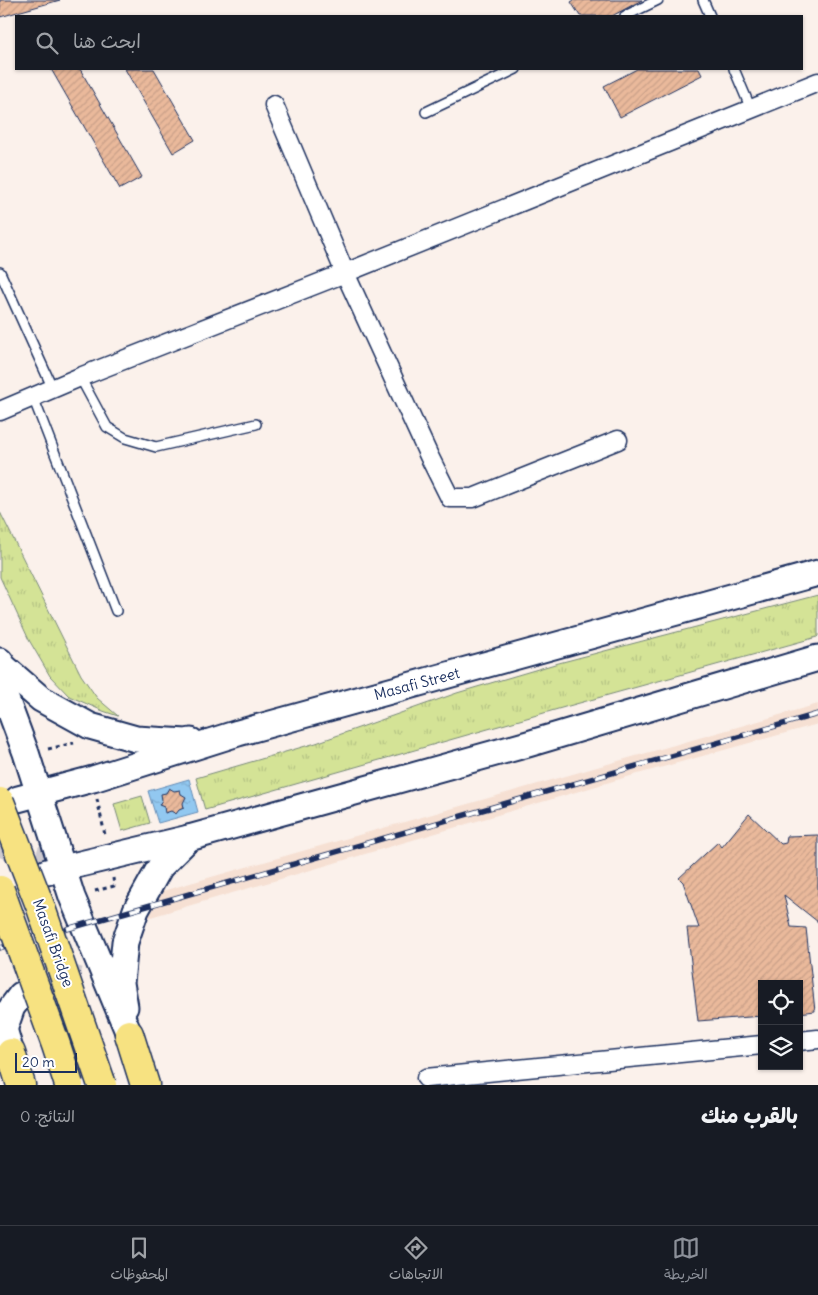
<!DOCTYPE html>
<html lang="ar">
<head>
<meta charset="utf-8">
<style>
  body { margin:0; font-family:Delius,"Playpen Sans Arabic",sans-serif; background:#242831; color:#f1f3f6; direction:rtl }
  .controls { position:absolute; right:15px; bottom:15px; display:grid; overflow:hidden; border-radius:0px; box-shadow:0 1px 4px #0004 }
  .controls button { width:45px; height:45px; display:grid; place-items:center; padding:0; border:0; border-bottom:1px solid #363941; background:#171b24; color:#f1f3f6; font:25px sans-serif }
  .scale { position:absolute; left:15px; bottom:12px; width:62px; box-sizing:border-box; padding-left:5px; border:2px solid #1b2f5e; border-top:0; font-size:14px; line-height:18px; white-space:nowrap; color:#1b2f5e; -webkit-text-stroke:4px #fff; paint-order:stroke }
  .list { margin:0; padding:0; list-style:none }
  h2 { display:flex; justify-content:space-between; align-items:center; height:65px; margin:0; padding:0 20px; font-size:21px }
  h2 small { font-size:16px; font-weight:400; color:#9ea1a6 }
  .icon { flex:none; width:28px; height:28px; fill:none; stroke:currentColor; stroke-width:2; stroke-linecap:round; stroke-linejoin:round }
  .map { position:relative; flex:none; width:818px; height:1085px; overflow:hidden; direction:ltr }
  .search { position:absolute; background:#171b24; box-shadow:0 1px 4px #0004; left:15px; right:15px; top:15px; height:55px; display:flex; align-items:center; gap:12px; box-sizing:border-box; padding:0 18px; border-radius:0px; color:#9ea1a6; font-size:19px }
  .sheet { height:140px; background:#171b24 }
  nav { display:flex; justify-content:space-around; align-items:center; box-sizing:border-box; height:70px; border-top:1px solid #363941; background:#171b24; font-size:14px; color:#9ea1a6 }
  nav a { display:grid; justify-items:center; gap:2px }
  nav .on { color:#8c9099 }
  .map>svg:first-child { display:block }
</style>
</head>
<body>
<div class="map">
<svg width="818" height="1085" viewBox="0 0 818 1085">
  <defs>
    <pattern id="grass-tufts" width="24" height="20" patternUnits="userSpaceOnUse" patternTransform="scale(1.25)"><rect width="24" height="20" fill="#d4e396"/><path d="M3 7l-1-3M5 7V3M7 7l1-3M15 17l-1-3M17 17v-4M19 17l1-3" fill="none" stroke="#b5c384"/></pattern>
    <pattern id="water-ripples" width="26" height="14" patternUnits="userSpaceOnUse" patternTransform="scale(1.25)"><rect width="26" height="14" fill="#92c8f0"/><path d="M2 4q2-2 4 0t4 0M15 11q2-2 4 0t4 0" fill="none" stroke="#7dacd0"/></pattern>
    <pattern id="building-hatch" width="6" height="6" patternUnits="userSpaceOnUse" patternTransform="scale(1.25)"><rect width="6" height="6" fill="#eab99b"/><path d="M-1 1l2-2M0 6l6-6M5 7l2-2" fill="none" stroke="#c89f88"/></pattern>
  </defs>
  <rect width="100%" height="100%" fill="#fbf1eb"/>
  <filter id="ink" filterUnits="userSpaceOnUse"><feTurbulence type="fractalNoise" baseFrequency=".02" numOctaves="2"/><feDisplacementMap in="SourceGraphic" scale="10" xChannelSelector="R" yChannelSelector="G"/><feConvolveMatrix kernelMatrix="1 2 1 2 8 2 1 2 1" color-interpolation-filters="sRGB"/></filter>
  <g filter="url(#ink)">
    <!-- built -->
    <polygon fill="#f6e0d3" points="818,704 818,724 627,777 137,921 152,894"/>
    <!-- grass -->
    <g fill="url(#grass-tufts)" stroke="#78897a">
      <polygon points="0,512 81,675 97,698 118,716 103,711 69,696 50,676 29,640 0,577"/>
      <polygon points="818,595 818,636 817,637 565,707 205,810 196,778 316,743 457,693 555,664"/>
      <polygon points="142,796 150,823 122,831 114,804"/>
    </g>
    <!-- water -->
    <polygon fill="url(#water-ripples)" stroke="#628bb6" points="189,779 198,812 158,823 148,791"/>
    <!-- building -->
    <g fill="url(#building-hatch)" stroke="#1b2f5e">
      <polygon points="0,0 60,0 0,17"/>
      <polygon points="574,0 642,0 612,16 580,16 571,2"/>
      <polygon points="51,69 80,69 142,177 120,189"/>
      <polygon points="125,69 154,69 195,140 173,153"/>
      <polygon points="637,69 699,69 702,75 620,117 604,86"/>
      <polygon points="169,788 174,791 180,790 181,794 186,797 183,803 184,808 179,810 176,814 171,811 165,813 164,807 159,805 162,800 161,794 166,793"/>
      <polygon points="749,814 781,844 786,843 787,836 818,835 818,922 784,895 791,927 806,928 815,1011 799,1013 799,984 762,984 762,1016 698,1021 687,928 699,928 683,882 679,878 718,842 722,847"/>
    </g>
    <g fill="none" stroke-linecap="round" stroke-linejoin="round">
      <!-- secondary-tunnel -->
      <g stroke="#cecacf" stroke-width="25" stroke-dasharray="25 12" stroke-linecap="butt">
        <polyline points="0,844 43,861"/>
        <path d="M 21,995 C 34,983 53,976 71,978 C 76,978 82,981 87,983"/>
      </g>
      <defs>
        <g id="lane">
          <polyline points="703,0 710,16"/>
          <polyline points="625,16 658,0"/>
          <polyline points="734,69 751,109"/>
          <polyline points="426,112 516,69"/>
          <polyline points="0,272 53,389"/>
          <polyline points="80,377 107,427 125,438 156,447 256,424"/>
          <polyline points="33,397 116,611"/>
        </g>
        <g id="street">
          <polyline points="0,411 80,377 345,273 274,105"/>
          <polyline points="618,440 473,498 450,498 429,456 345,273 818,82"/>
          <polyline points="799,1041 818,1039"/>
          <polyline points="426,1078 762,1045"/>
        </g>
        <g id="secondary">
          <polyline points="0,661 4,667 41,699 90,726 136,739 187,742 191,741"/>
          <polyline points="0,683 26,753 72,897 129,1034"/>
          <polyline points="18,799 93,779 238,733 818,573"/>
          <polyline points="47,872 189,838 528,744 818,658"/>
          <polyline points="125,1007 121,983 125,942 136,910 160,867 189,838"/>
          <polyline points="0,1015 11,1053"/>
          <polyline points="4,1030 12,1007 21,995"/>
        </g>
        <g id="highway">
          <polyline points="129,1034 145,1085"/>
          <polyline points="11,1053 21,1085"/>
        </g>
      </defs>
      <!-- lane casing -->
      <use href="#lane" stroke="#1b2f5e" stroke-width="12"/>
      <!-- street casing -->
      <use href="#street" stroke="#1b2f5e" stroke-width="21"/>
      <!-- secondary casing -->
      <use href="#secondary" stroke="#1b2f5e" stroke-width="29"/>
      <!-- highway casing -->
      <use href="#highway" stroke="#1b2f5e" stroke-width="31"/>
      <!-- path -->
      <g stroke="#1b2f5e" stroke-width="3" stroke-dasharray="4 4" stroke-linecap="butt">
        <polyline points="48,749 74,743"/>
        <polyline points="97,799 105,835"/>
        <polyline points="95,891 114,886 113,878"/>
      </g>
      <!-- lane -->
      <use href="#lane" stroke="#fff" stroke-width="9"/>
      <!-- street -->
      <use href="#street" stroke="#fff" stroke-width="18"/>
      <!-- secondary -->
      <use href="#secondary" stroke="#fff" stroke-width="25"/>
      <!-- highway -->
      <use href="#highway" stroke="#f7e281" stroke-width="28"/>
      <defs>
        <g id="rail">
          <polyline points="67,929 818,714"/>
          <polyline points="0,948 3,947"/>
        </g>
      </defs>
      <!-- rail casing -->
      <use href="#rail" stroke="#1b2f5e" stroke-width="5.5"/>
      <!-- rail -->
      <use href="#rail" stroke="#fff" stroke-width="4" stroke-dasharray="11" stroke-linecap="butt"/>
      <defs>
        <g id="highway-bridge">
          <polyline points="0,802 41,908 102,1085"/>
          <polyline points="0,890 56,1045 69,1085"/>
        </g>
      </defs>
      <!-- highway-bridge casing -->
      <use href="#highway-bridge" stroke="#1b2f5e" stroke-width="31" stroke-linecap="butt"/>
      <!-- highway-bridge -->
      <use href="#highway-bridge" stroke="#f7e281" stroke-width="28"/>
    </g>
  </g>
  <g text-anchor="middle" stroke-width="4" stroke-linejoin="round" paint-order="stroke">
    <!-- street labels -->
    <g font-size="15" fill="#1b2f5e" stroke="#fff">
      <text transform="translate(417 684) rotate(-15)" y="5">Masafi Street</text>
      <text transform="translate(53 943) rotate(70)" y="5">Masafi Bridge</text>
    </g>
  </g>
</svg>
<div class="controls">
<button><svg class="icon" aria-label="locate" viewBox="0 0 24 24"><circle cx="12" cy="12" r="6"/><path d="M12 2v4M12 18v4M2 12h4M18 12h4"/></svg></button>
<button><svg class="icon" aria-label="layers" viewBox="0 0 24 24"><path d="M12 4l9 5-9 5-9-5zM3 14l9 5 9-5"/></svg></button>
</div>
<div class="scale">20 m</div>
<div class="search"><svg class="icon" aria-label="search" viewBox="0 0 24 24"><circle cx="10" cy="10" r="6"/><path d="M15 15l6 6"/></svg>ابحث هنا</div>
</div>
<section class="sheet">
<h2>بالقرب منك<small>النتائج: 0</small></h2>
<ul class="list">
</ul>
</section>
<nav>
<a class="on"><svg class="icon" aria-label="map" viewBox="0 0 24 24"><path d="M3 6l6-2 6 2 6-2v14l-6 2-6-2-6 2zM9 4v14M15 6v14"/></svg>الخريطة</a>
<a><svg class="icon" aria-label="directions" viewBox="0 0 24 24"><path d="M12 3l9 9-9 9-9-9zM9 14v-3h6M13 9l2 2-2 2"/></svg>الاتجاهات</a>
<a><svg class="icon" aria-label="saved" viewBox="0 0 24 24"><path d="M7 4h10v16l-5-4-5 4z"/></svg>المحفوظات</a>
</nav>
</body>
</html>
